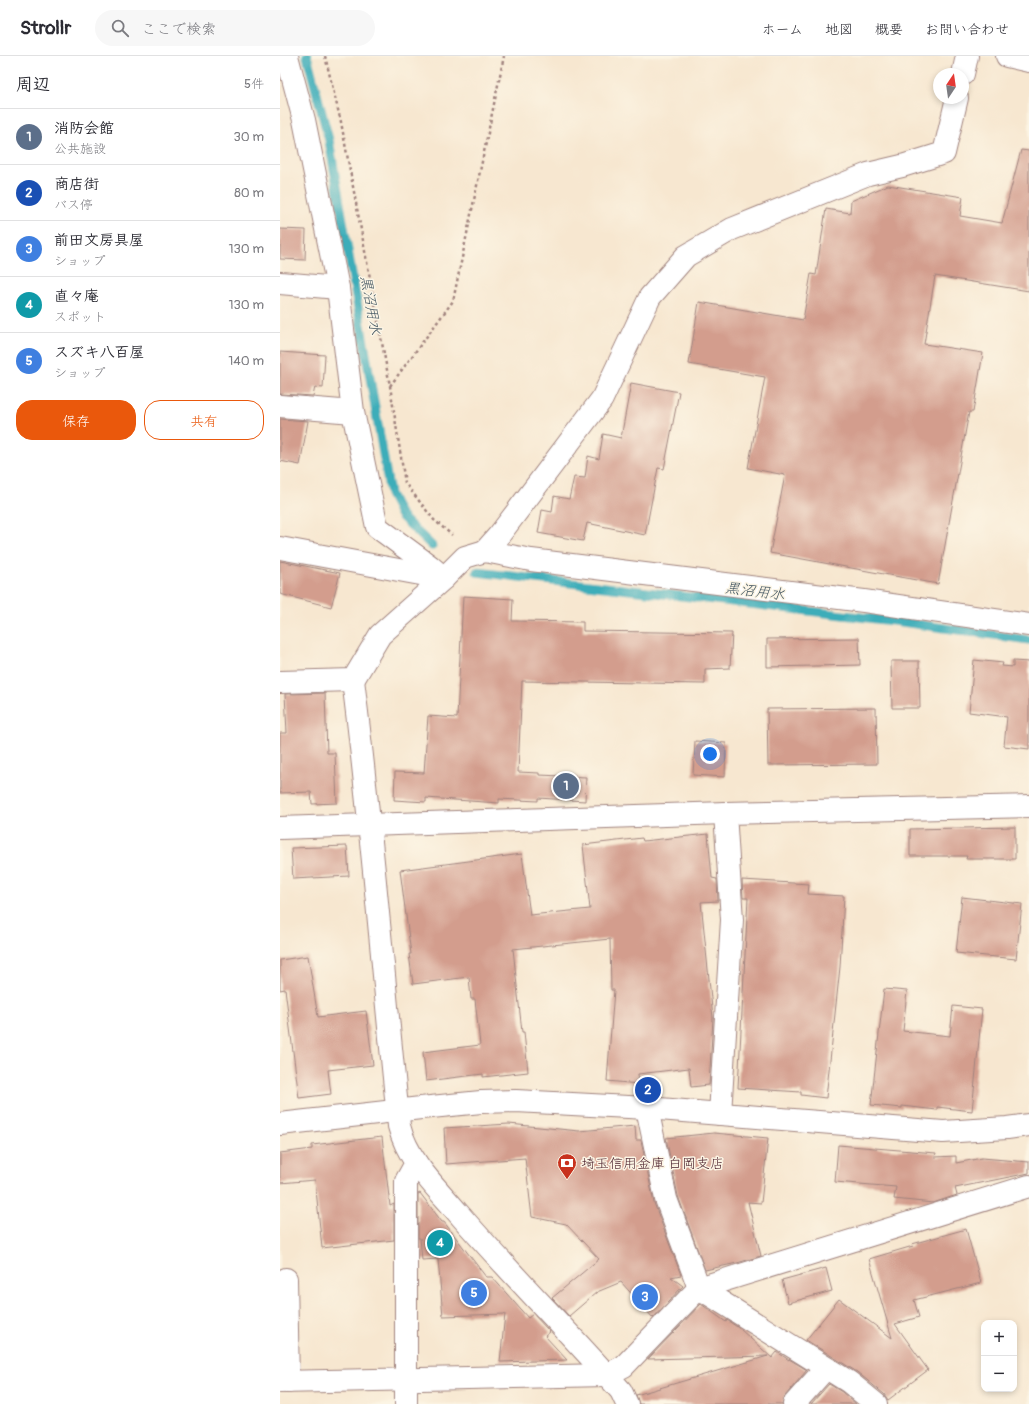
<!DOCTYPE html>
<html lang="ja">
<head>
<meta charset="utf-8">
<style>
  body { margin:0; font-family:Pangolin,"Klee One",sans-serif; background:#f7f7f7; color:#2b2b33 }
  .controls { position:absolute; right:12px; bottom:12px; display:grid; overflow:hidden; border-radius:8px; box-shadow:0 2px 6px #0003 }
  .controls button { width:36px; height:36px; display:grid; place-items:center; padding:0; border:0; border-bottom:1px solid #e1e1e2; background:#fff; color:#2b2b33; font:20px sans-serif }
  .compass { position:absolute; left:653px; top:12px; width:36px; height:36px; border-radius:50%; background:#fff; box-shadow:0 2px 6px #0003; rotate:13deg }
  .you { position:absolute; left:430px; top:698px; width:14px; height:14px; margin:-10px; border:3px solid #fff; border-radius:50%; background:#1a73e8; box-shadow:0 0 0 6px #1a73e833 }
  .badge { display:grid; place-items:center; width:26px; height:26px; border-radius:50%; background:#ea580c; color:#fff; font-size:13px; font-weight:700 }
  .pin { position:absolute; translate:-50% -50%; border:2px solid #fff; box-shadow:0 1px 4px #0006 }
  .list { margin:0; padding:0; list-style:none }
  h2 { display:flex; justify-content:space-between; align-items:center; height:52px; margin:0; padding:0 16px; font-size:17px }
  h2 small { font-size:13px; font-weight:400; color:#7c7c81 }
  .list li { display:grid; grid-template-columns:26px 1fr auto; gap:12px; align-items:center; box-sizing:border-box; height:56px; padding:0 16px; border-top:1px solid #e1e1e2 }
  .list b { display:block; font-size:15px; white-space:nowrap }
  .list p { margin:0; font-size:13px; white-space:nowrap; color:#7c7c81 }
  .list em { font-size:13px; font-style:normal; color:#7c7c81 }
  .actions { display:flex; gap:8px; padding:12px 16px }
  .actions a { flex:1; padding:9px 0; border:1px solid #ea580c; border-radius:16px; text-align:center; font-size:14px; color:#ea580c }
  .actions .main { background:#ea580c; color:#fff }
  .icon { flex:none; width:22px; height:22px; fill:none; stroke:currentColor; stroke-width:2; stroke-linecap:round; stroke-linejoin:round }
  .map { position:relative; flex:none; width:749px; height:1348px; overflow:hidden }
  header { display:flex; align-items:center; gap:24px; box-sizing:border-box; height:56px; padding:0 20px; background:#fff; border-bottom:1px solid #e1e1e2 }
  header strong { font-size:19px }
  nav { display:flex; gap:22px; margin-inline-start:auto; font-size:14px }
  .search { width:280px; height:36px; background:#f7f7f7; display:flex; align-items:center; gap:10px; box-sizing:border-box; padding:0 14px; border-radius:22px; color:#7c7c81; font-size:15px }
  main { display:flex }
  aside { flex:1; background:#fff }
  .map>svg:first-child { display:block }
</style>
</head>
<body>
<header>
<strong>Strollr</strong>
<div class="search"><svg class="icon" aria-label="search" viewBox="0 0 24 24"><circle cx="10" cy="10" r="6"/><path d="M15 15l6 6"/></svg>ここで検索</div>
<nav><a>ホーム</a><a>地図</a><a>概要</a><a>お問い合わせ</a></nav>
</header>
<main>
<aside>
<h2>周辺<small>5件</small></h2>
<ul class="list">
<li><span class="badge" style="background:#5c6f8a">1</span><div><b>消防会館</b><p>公共施設</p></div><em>30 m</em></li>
<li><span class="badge" style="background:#1a4fb4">2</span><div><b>商店街</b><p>バス停</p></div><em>80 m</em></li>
<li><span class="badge" style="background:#3f7fe0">3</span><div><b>前田文房具屋</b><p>ショップ</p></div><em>130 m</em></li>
<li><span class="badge" style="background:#0f9aa8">4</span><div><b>直々庵</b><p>スポット</p></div><em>130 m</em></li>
<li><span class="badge" style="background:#3f7fe0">5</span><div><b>スズキ八百屋</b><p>ショップ</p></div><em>140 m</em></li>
</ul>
<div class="actions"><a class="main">保存</a><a>共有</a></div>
</aside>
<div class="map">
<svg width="749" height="1348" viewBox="0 0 749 1348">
  <rect width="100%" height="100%" fill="#fcf5e5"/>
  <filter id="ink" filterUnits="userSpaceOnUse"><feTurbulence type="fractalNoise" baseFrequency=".025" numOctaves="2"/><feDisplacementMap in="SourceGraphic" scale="8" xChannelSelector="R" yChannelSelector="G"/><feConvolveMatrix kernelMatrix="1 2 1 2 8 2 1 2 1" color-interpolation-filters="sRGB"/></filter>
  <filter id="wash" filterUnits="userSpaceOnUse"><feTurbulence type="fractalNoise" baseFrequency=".012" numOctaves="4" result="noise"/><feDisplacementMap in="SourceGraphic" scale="16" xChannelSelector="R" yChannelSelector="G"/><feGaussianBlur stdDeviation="0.9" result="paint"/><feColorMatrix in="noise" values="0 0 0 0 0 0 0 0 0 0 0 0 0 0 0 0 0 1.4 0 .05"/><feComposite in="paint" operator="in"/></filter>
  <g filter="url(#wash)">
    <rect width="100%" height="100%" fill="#f7e7d0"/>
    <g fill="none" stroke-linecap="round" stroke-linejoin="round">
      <!-- stream -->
      <g stroke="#3dadb9" stroke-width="9">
        <polyline points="27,0 49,84 110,438 121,460 152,490"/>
        <polyline points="197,516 622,566 749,584"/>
      </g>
    </g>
    <g id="blocks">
      <!-- building -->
      <g fill="#d39d8d">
        <polygon points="741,94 749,95 749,235 655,220 644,288 703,297 693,356 689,356 658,528 490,497 505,419 468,412 485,321 409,308 419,246 523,264 531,218 536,219 546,153 570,157 571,145 608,129 683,141 680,160 722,167"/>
        <polygon points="0,173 26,174 25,204 0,203"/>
        <polygon points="0,296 45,299 43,332 35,331 33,340 0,338"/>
        <polygon points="351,327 399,336 384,413 378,412 365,479 307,467 303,485 258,477 262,454 272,456 274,440 289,443 294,421 305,422 308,400 319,403 323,378 341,382"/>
        <polygon points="0,363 28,365 20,409 0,405"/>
        <polygon points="0,505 60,517 51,551 0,538"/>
        <polygon points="183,540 233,543 232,565 303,566 303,575 452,577 450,612 425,613 425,628 242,625 238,716 259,717 259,719 306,721 305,745 258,742 258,745 219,743 219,747 146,742 146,746 114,744 115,716 144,717 148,660 177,662"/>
        <polygon points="579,582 580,609 487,611 487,583"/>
        <polygon points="694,604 723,607 722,610 733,611 733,605 749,606 749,693 724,690 727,661 689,656"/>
        <polygon points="611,605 639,605 640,652 612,652"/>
        <polygon points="45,637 47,697 55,697 57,747 32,748 31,736 0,737 0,677 7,677 5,638"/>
        <polygon points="596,652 597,708 488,709 487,653"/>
        <polygon points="415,685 446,687 445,721 413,719"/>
        <polygon points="735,771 735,803 686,803 687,800 630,800 630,773"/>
        <polygon points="428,778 432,822 437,823 438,845 421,846 433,962 429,1029 411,1031 409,1012 358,1018 359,1028 327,1025 334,934 331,934 330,883 233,893 242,976 244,976 248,1016 203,1021 203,1018 146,1025 143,996 200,989 195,943 191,943 189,921 133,928 129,898 131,898 120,814 242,798 250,859 310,853 303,789 362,782 363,785"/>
        <polygon points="67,790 69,820 13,823 11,792"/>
        <polygon points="462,824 529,828 528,838 564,840 560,911 546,1042 521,1039 521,1036 458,1032 468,842 463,842"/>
        <polygon points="682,841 742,848 736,903 676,897"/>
        <polygon points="28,900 38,961 86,955 93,1009 48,1014 51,1038 19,1042 5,933 0,934 0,904"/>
        <polygon points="604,933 627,935 623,975 670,980 673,950 702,953 692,1055 657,1051 657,1054 622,1050 622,1052 591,1049"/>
        <polygon points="229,1068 299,1075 355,1070 356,1084 361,1084 374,1147 401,1219 391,1221 403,1230 373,1262 341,1226 317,1236 289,1260 272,1242 319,1203 286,1168 252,1161 245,1102 166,1108 164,1072"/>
        <polygon points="434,1077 488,1082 481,1147 468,1146 481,1200 457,1207 425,1214 398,1140 386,1082"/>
        <polygon points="102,1081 110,1150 114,1148 114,1184 42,1192 35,1124 0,1127 0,1097 32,1093 32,1089"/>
        <polygon points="558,1089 656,1097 655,1101 676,1100 676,1107 702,1102 749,1106 749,1117 675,1132 677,1139 653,1147 614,1143 616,1131 555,1126"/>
        <polygon points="140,1137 162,1166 164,1166 206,1221 212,1221 248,1262 253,1258 270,1276 265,1280 287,1304 220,1306 225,1258 163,1260 158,1203 142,1204 140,1182 138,1182 138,1138"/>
        <polygon points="686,1173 701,1227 634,1244 639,1261 615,1268 648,1314 608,1344 604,1338 577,1316 526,1284 559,1243 612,1282 589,1203 633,1190 632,1188"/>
        <polygon points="546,1212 552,1235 508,1247 502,1224"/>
        <polygon points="421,1248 446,1266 447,1264 460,1273 492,1302 497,1296 509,1304 509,1303 527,1314 505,1340 502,1348 359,1348 356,1339 488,1300 368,1303"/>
        <polygon points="549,1328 562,1336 576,1348 531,1348"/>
      </g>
    </g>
  </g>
  <g filter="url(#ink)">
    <use href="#blocks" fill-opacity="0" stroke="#a0837e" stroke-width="1"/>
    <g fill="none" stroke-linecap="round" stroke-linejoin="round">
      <defs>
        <g id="minor">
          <polyline points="7,0 24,64 58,232 73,356 97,471 150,510 164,522"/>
          <polyline points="727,0 749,5"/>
          <polyline points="683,18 687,0"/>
          <polyline points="0,227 58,232"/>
          <polyline points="0,350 73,356"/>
          <polyline points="0,492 162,522"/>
          <polyline points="205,495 220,478 322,343 370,241 406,200 452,173 588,118 622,110 664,97 677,42"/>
          <polyline points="0,626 73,624 100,579 164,522 185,501 205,495 251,504 584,545 749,569"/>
          <polyline points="367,1052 386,1143 419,1232 569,1326 596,1348"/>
          <polyline points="440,1058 452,864 445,757"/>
          <polyline points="6,1223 8,1326"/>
          <polyline points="0,1326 327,1319 344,1310 419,1232 749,1130"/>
          <polyline points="126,1348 126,1125 136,1107"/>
          <polyline points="514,1348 546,1312"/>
        </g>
        <g id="tertiary">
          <path d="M 73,624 C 92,772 103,922 119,1070 C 128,1105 155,1130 178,1157 C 231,1218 288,1275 341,1335 L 347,1348"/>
          <polyline points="0,772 445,757 749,750"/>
          <polyline points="0,1068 141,1052 201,1046 236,1045 367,1052 663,1076 727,1072 749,1069"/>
        </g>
      </defs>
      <!-- minor casing -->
      <use href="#minor" stroke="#a0837e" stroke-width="24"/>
      <!-- tertiary casing -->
      <use href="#tertiary" stroke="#a0837e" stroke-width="24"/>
      <!-- path -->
      <g stroke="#a0837e" stroke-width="2.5" stroke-dasharray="3 3" stroke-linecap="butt">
        <polyline points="45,0 61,66 110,330 125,427 154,464 172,479"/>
        <polyline points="110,330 173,245 224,0"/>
      </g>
      <!-- minor -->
      <use href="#minor" stroke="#fff" stroke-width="22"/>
      <!-- tertiary -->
      <use href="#tertiary" stroke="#fff" stroke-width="22"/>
    </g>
  </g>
  <!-- icons -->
  <defs>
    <symbol id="bank-pin" viewBox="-11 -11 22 30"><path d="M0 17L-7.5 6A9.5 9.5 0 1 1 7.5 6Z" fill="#c8321e" stroke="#fcf5e5"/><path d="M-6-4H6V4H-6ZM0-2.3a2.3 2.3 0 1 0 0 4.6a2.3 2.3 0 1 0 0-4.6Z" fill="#fff"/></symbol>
  </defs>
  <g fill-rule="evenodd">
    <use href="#bank-pin" x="276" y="1096" width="22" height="30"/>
  </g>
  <g text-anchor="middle" stroke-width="3" stroke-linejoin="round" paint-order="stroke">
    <!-- poi labels -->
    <g font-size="14" fill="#4a1f2b" stroke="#fcf5e5" text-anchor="start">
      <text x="301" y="1112">埼玉信用金庫 白岡支店</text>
    </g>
    <!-- water labels -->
    <g font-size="15" font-style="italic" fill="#455864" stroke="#fcf5e5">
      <text transform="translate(91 249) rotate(80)" y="5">黒沼用水</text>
      <text transform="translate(475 535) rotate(7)" y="5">黒沼用水</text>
    </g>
  </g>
</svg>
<div class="controls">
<button>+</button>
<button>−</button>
</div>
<svg class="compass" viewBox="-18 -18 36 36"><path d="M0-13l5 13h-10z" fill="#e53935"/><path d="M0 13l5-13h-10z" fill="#7c7c81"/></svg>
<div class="you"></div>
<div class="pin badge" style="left:286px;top:730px;background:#5c6f8a">1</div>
<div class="pin badge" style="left:368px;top:1034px;background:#1a4fb4">2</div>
<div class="pin badge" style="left:365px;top:1241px;background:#3f7fe0">3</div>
<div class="pin badge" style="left:160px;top:1187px;background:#0f9aa8">4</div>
<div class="pin badge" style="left:194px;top:1237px;background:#3f7fe0">5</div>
</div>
</main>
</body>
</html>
